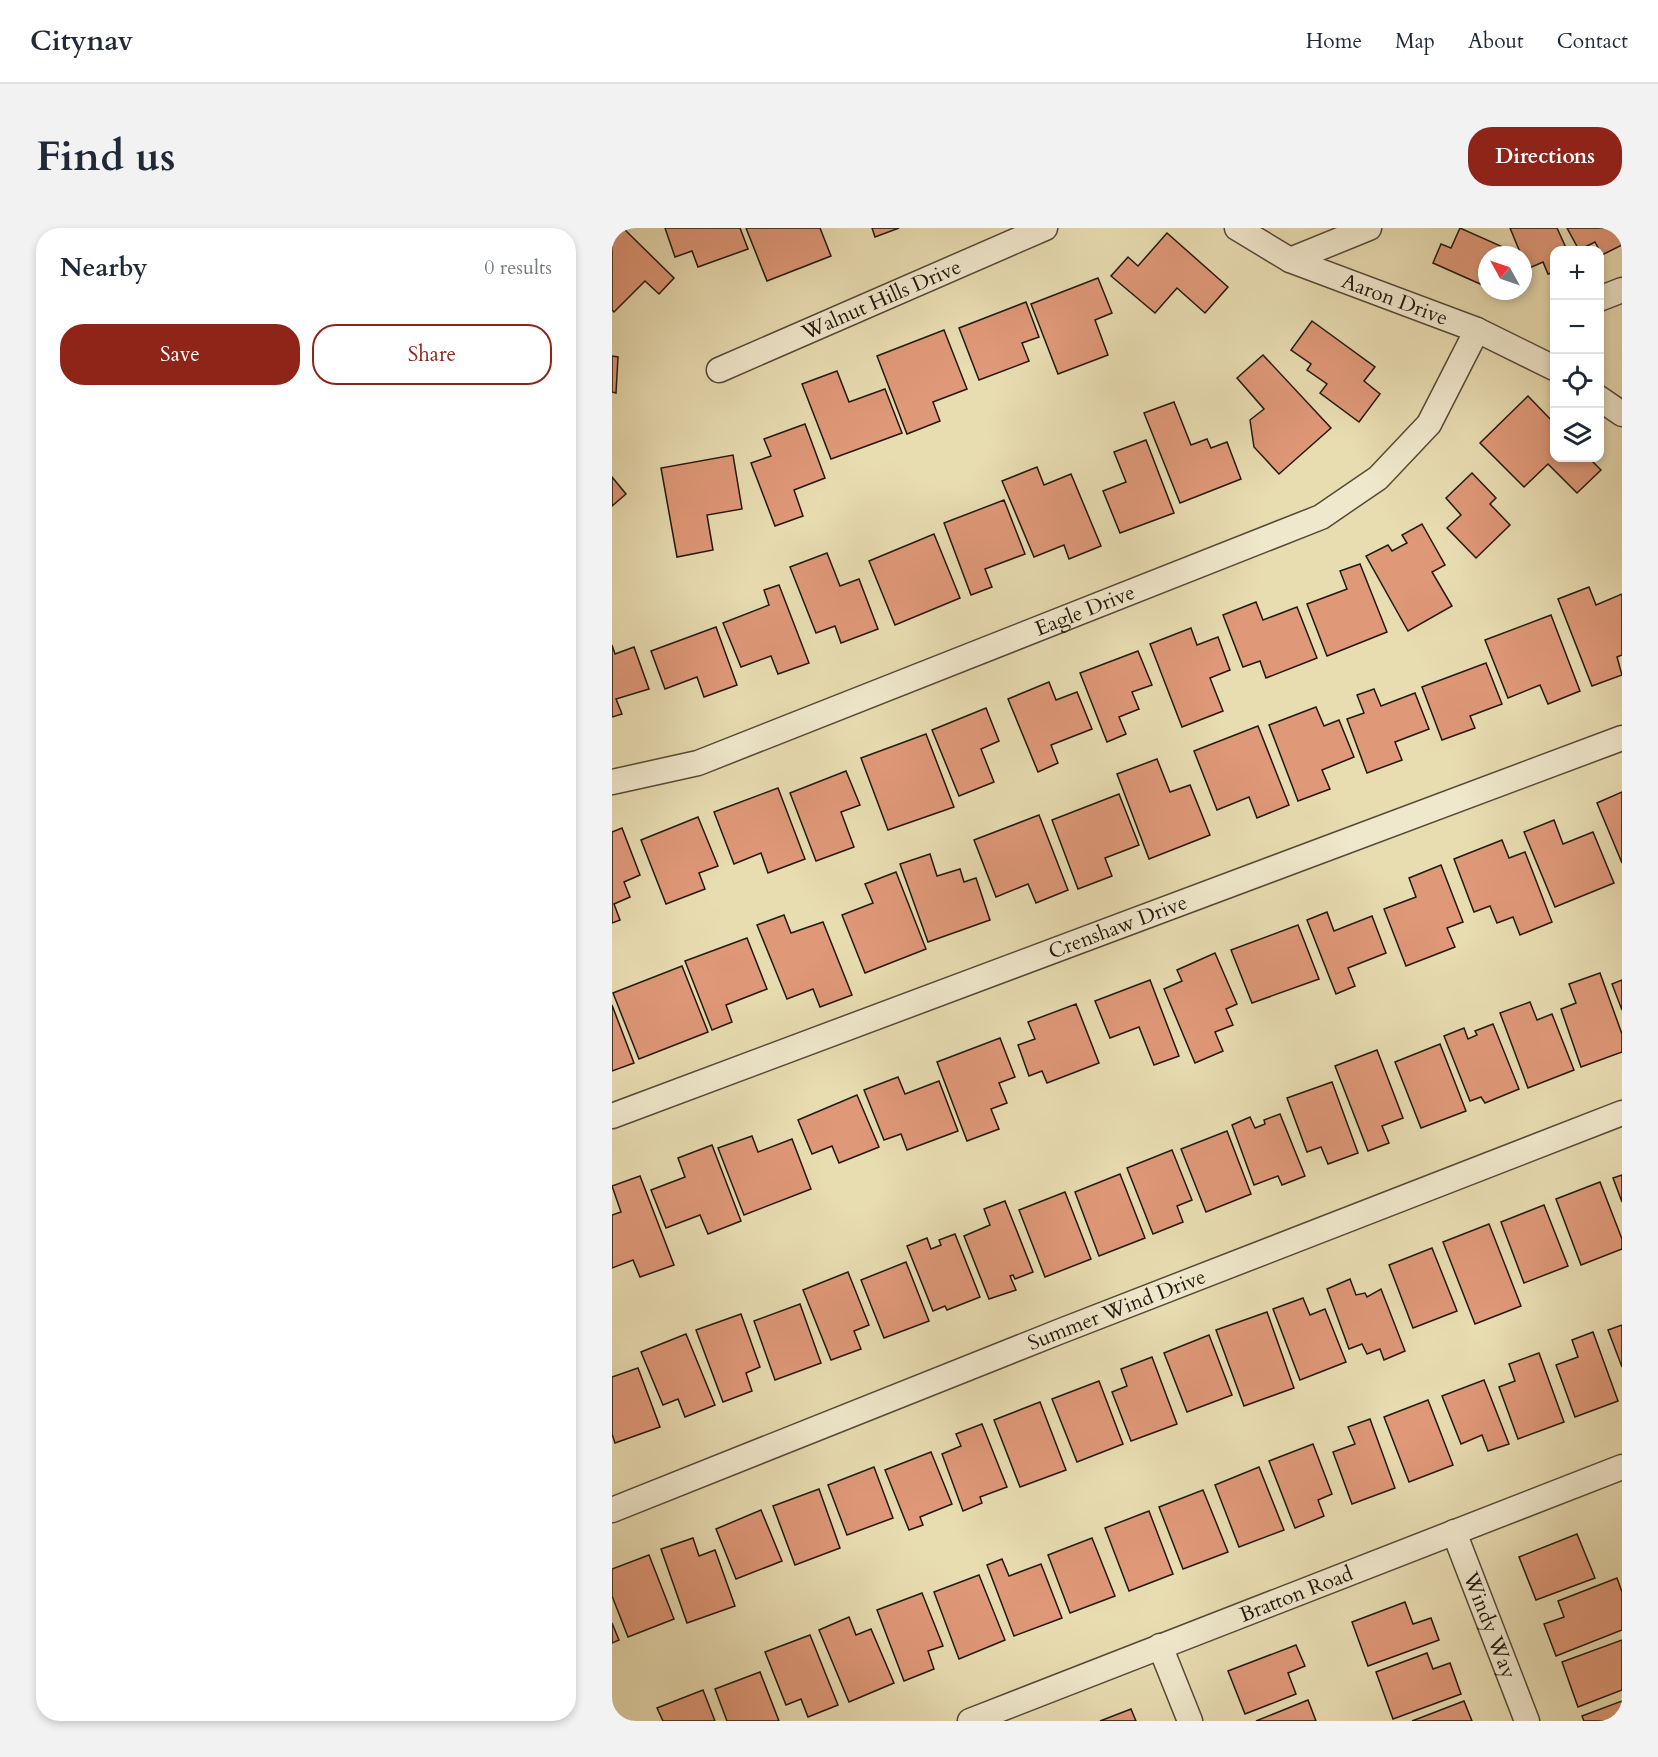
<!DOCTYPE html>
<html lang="en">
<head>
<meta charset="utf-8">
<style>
  body { margin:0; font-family:Cardo,serif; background:#f2f2f3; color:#1f2937 }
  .controls { position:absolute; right:18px; top:18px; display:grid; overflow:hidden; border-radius:12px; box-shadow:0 3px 9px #0003 }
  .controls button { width:54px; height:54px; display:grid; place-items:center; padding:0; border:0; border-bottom:2px solid #e0e1e3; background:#fff; color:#1f2937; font:30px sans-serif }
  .compass { position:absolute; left:866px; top:18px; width:54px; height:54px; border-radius:50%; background:#fff; box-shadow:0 3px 9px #0003; rotate:310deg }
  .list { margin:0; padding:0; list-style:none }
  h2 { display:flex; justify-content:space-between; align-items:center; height:78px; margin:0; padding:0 24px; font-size:26px }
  h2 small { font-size:20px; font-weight:400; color:#747a83 }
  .actions { display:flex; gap:12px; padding:18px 24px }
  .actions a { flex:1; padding:14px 0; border:2px solid #8f2418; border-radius:24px; text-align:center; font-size:21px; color:#8f2418 }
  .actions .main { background:#8f2418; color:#fff }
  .icon { flex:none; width:33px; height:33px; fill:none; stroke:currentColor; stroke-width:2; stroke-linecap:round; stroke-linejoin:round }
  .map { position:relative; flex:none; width:1010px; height:1493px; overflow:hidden; border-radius:24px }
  header { display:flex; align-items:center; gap:36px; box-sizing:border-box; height:84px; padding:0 30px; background:#fff; border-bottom:2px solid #e0e1e3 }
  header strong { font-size:28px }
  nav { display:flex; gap:33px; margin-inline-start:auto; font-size:21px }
  .intro { display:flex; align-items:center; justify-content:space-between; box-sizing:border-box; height:144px; padding:0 36px }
  h1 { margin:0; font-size:42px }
  .button { padding:15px 27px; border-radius:24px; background:#8f2418; color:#fff; font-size:21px; font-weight:700 }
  main { display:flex; gap:36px; padding:0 36px }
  aside { flex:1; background:#fff; border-radius:24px; box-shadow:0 3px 9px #0003 }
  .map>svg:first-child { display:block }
</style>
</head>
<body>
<header>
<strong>Citynav</strong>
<nav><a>Home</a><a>Map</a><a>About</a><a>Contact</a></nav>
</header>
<div class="intro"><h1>Find us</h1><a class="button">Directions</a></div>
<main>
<aside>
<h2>Nearby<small>0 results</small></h2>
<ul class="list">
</ul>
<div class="actions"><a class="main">Save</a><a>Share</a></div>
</aside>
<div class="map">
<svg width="1010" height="1493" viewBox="0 0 1010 1493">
  <rect width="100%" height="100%" fill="#e8dcb1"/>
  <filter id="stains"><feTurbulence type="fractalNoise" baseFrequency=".00333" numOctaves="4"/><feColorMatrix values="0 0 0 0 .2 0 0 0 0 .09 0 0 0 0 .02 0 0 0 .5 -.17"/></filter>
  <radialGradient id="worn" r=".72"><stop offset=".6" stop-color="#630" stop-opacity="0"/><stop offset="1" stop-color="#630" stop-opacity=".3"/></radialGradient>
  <!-- building -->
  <g fill="#df9878" stroke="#22190d" stroke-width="1.5">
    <polygon points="0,0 11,0 62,50 47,66 33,53 2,84 0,82"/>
    <polygon points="53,0 128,0 136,21 86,39 80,23 63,29"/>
    <polygon points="134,0 208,0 219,28 155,53"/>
    <polygon points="260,0 287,0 263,9"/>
    <polygon points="848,0 900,23 898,27 875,27 875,59 821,35 829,16 839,20"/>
    <polygon points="898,0 945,0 955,22 942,22 942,44 936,46 931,34 915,41"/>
    <polygon points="955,0 1003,0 1010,17 990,27 983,14 967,22"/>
    <polygon points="555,5 616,59 593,85 565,60 543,85 499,48 516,29 526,38"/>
    <polygon points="486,50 500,85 483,92 496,127 446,146 419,76"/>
    <polygon points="414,74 427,109 410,115 417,133 367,152 347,100"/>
    <polygon points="700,93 763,139 752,153 768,166 747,194 708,165 715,156 695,142 699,136 679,122"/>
    <polygon points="332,102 355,161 321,174 328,193 295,206 265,128"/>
    <polygon points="651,127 719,200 667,246 642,219 638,192 652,181 625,150"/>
    <polygon points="0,128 6,129 4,165 0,164"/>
    <polygon points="225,143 237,174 273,161 290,205 219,231 190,156"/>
    <polygon points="916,168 942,195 942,230 977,230 989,242 965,265 936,236 912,259 868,215"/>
    <polygon points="562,174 579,217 595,211 599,220 615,214 629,251 568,275 532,185"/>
    <polygon points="193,196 213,250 182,262 191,288 163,298 139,235 159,228 152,211"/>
    <polygon points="534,212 562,285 508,305 491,263 514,254 502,224"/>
    <polygon points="121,227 130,281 95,287 101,322 65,329 49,240"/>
    <polygon points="425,239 432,257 459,246 489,318 457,331 452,317 422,329 390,253"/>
    <polygon points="860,245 884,270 878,276 898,297 864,330 835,300 849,287 834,270"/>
    <polygon points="0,249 14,266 0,278"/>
    <polygon points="392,272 413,326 373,341 380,359 359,367 332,295"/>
    <polygon points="810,296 833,337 820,344 840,378 796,403 754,328 776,317 780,323 795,315 790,307"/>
    <polygon points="322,306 348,370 283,397 257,333"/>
    <polygon points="215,325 228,358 247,351 266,401 229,415 223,398 204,405 178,339"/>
    <polygon points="748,336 775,404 715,428 695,376 735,361 728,343"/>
    <polygon points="167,357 197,435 166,446 159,428 129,439 111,395 157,377 152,362"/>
    <polygon points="977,359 984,377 1010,366 1010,427 1005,429 1010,447 980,458 946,371"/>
    <polygon points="644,374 651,392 685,379 705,430 654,450 648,433 631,439 611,387"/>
    <polygon points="939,387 968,463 936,476 928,457 896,470 873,412"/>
    <polygon points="104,399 125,457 92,469 85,449 53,461 39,423"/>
    <polygon points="579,400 585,417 606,409 618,442 598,450 611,483 570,499 538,416"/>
    <polygon points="0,417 3,426 22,419 37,461 4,471 10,486 0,489"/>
    <polygon points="526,423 540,457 520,464 527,481 507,489 514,506 495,514 468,445"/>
    <polygon points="874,435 890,476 858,488 863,500 830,512 810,459"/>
    <polygon points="437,454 444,472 465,464 480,501 439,517 446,535 426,544 396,471"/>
    <polygon points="762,461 769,478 803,465 817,501 783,514 790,532 755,545 735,491 752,485 745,467"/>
    <polygon points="704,479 712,498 727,492 742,529 710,542 718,561 686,573 657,497"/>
    <polygon points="374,480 387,513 369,521 382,554 347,568 320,502"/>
    <polygon points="646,498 677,577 645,590 637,569 605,582 582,523"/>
    <polygon points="314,506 342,579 276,602 249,530"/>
    <polygon points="545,531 558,564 578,557 598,607 537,631 505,546"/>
    <polygon points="234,543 248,577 229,584 242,619 204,633 178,565"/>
    <polygon points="166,560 193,631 156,645 149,625 122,636 102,584"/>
    <polygon points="1010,564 1010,635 985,575"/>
    <polygon points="507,566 527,617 493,630 500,648 466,661 440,592"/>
    <polygon points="427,587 456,662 424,675 416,656 384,669 362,612"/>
    <polygon points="86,589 106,638 87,645 93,661 54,676 29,612"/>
    <polygon points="942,592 951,616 981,604 1002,655 943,679 912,604"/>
    <polygon points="10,600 28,647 12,654 18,669 2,676 8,692 0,695 0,604"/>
    <polygon points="890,612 897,630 913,624 940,694 908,707 901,689 885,695 878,678 862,684 842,631"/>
    <polygon points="318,626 325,648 348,641 352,654 364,650 378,692 316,714 288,636"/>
    <polygon points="829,637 851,694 835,700 843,719 794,738 772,681 804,669 797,650"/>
    <polygon points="284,644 314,721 253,745 230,687 261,675 253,656"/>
    <polygon points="715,684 722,703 760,688 774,725 736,740 743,758 724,766 695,692"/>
    <polygon points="172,687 179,705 211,694 240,767 208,779 201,761 175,771 145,697"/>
    <polygon points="686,697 707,751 640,775 619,722"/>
    <polygon points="135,710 155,761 114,777 120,794 100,802 73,733"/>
    <polygon points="603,725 625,776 614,781 621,797 603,804 611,823 583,835 552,761 570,753 565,742"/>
    <polygon points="70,738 96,804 27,831 1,765"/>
    <polygon points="988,745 1010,806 1010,824 969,839 949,781 964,775 957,756"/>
    <polygon points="538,752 567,828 542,837 527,799 498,810 483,773"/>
    <polygon points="1010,752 1010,782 1000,756"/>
    <polygon points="918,774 925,792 940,786 962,842 916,860 888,785"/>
    <polygon points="464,776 487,835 435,855 430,843 417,848 406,817 423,811 416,794"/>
    <polygon points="0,777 22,835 0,843"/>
    <polygon points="881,796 907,861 873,875 869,869 858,873 832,808 852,800 856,811 865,807 863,803"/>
    <polygon points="388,810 403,849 387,855 395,875 379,881 387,901 355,913 325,834"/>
    <polygon points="828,816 854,883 809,900 783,834"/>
    <polygon points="765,822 791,890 770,898 777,915 756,923 723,838"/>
    <polygon points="286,849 293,866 327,853 346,903 295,922 289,906 272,912 252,862"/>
    <polygon points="720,854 746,925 716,936 709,919 695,924 675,870"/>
    <polygon points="245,867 267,919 227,935 220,918 200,926 186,892"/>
    <polygon points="668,886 693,948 670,957 666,948 642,957 620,897 638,889 643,900 653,896 652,892"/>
    <polygon points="615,903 639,966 594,984 569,921"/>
    <polygon points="140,908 146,924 180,911 199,961 132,987 106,920"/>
    <polygon points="100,917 129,993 96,1006 88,987 54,1000 39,962 73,949 66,930"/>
    <polygon points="560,922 580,972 565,978 571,994 541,1006 515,940"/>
    <polygon points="508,946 533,1010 487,1028 463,964"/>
    <polygon points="1010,947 1010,974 1001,950"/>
    <polygon points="28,948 62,1037 28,1049 21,1032 0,1040 0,987 9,984 0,958"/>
    <polygon points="988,954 1010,1011 1010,1021 969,1037 944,971"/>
    <polygon points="453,964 479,1031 433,1049 407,982"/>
    <polygon points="393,973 421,1044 403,1051 401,1047 398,1048 404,1062 377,1071 352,1008 378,997 372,981"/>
    <polygon points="932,977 956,1038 912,1055 889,994"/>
    <polygon points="877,996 909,1078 863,1096 831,1014"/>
    <polygon points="343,1006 368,1069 335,1082 333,1078 321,1083 295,1018 315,1010 319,1021 329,1017 327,1012"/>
    <polygon points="820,1020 845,1083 801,1100 777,1037"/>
    <polygon points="294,1034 317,1093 272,1110 249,1052"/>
    <polygon points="236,1044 257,1097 242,1103 249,1121 219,1132 191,1062"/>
    <polygon points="738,1051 744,1067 753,1065 755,1069 769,1061 793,1123 772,1132 768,1121 755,1126 750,1116 737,1121 715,1061"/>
    <polygon points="691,1070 698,1087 713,1081 734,1134 688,1152 661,1081"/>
    <polygon points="188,1076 209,1135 163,1152 142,1093"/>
    <polygon points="655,1084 682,1160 632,1178 604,1102"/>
    <polygon points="129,1086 148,1139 134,1145 140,1163 111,1174 84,1102"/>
    <polygon points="1010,1097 1010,1139 996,1102"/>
    <polygon points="981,1104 1006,1173 963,1189 944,1137 966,1129 960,1112"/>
    <polygon points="74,1106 103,1177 73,1189 66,1171 51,1177 29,1124"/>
    <polygon points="597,1107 620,1167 575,1184 552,1125"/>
    <polygon points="927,1125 952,1194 906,1211 887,1159 903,1153 897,1136"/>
    <polygon points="540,1129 565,1196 519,1213 500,1164 515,1158 509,1141"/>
    <polygon points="26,1140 48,1199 3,1215 0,1206 0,1149"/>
    <polygon points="872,1152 897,1216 876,1223 870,1207 849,1216 830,1168"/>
    <polygon points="487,1153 511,1216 465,1234 440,1171"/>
    <polygon points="816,1172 841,1237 797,1254 772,1189"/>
    <polygon points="428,1174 454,1242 408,1259 382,1192"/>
    <polygon points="758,1191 783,1260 740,1276 721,1224 743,1216 736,1199"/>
    <polygon points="370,1196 395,1259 368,1269 370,1275 351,1283 330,1226 349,1218 344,1206"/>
    <polygon points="701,1216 720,1266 706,1272 712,1288 683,1300 657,1233"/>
    <polygon points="319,1224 340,1276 308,1289 311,1297 297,1302 273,1242"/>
    <polygon points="262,1239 281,1290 235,1307 216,1257"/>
    <polygon points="647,1239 672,1302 627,1319 603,1257"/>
    <polygon points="207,1261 228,1320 183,1337 161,1278"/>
    <polygon points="591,1262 616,1324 571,1341 547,1279"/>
    <polygon points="149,1282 170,1333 124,1351 104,1301"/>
    <polygon points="537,1283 561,1346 517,1363 493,1300"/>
    <polygon points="965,1306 983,1350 924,1372 907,1329"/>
    <polygon points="81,1310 87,1328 103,1322 123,1378 75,1395 49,1321"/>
    <polygon points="480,1310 503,1368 458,1385 436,1327"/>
    <polygon points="37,1327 62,1391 16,1409 0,1368 0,1341"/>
    <polygon points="390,1331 397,1348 429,1336 450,1390 402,1408 375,1337"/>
    <polygon points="367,1347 393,1412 347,1431 322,1364"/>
    <polygon points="1005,1350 1010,1364 1010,1402 944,1428 932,1396 952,1389 946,1373"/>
    <polygon points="310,1365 331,1418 316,1423 322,1441 292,1453 265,1382"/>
    <polygon points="793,1374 801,1396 819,1390 827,1412 756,1438 740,1394"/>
    <polygon points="237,1389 244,1407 259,1401 282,1455 237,1474 207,1402"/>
    <polygon points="0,1395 7,1412 0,1415"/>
    <polygon points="198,1407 226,1477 196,1489 189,1471 174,1477 153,1424"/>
    <polygon points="1010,1412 1010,1462 966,1479 950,1434"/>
    <polygon points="684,1417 693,1438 676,1445 684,1466 633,1486 616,1443"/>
    <polygon points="815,1425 821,1441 838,1435 849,1466 781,1491 764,1444"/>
    <polygon points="148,1444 167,1493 115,1493 103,1461"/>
    <polygon points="91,1462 103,1493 51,1493 45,1480"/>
    <polygon points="696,1472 704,1493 644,1493"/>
    <polygon points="852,1473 860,1493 800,1493"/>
    <polygon points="1010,1473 1010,1493 972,1493 970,1488"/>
    <polygon points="519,1481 524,1493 488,1493"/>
  </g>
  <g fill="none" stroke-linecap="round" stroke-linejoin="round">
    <defs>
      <g id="minor">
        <path id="s1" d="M 625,0 L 678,32 L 865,102 L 942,140"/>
        <polyline points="678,32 757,0"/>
        <polyline points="987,71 1010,62"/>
        <path id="s2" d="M 107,142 L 433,0"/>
        <polyline points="987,170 1010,186"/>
        <path id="s3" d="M 0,554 L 86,535 L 709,289 L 766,250 L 817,196 L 865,102"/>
        <path id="s4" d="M 0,888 L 1010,510"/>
        <path id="s5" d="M 0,1282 L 449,1103 L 1010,885"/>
        <path id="s6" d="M 842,1304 L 915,1493"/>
        <polyline points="548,1418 578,1493"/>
        <path id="s7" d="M 358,1493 L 1010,1239"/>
      </g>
    </defs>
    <!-- minor casing -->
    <use href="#minor" stroke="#544a36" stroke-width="27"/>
    <!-- minor -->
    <use href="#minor" stroke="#f0e8cc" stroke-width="24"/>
  </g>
  <g text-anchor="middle" stroke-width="5" stroke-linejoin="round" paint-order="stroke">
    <!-- street labels -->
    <g font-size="21" fill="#22190d" stroke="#f0e8cc">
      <text dy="7" stroke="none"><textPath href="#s2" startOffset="177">Walnut Hills Drive</textPath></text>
      <text dy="7" stroke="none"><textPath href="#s1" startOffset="174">Aaron Drive</textPath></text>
      <text dy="7" stroke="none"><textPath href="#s3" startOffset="504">Eagle Drive</textPath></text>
      <text dy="7" stroke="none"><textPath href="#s4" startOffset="540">Crenshaw Drive</textPath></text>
      <text dy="7" stroke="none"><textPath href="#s5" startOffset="543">Summer Wind Drive</textPath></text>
      <text dy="7" stroke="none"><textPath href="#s7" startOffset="350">Bratton Road</textPath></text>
      <text dy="7" stroke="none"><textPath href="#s6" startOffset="100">Windy Way</textPath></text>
    </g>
  </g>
  <rect width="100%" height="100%" filter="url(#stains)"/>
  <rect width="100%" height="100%" fill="url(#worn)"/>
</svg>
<div class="controls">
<button>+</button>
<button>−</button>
<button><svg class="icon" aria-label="locate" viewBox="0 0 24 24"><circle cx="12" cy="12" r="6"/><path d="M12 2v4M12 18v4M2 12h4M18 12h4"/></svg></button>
<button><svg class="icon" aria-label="layers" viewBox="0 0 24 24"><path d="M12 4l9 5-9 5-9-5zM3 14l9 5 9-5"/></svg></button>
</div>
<svg class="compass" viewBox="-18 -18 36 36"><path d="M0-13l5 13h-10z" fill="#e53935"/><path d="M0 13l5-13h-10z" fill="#747a83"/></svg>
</div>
</main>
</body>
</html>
